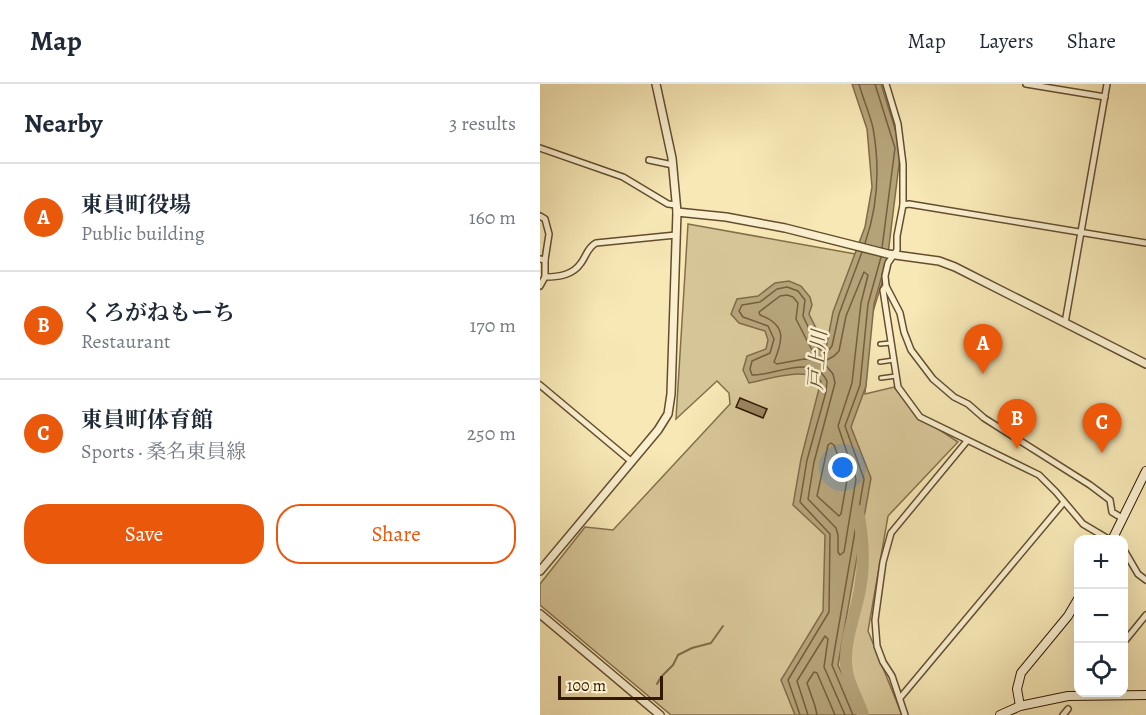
<!DOCTYPE html>
<html lang="en">
<head>
<meta charset="utf-8">
<style>
  body { margin:0; font-family:Alegreya,"Noto Serif JP",serif; background:#f6f6f7; color:#1f2937 }
  .controls { position:absolute; right:18px; bottom:18px; display:grid; overflow:hidden; border-radius:12px; box-shadow:0 6px 24px #0002 }
  .controls button { width:54px; height:54px; display:grid; place-items:center; padding:0; border:0; border-bottom:2px solid #e0e1e3; background:#fff; color:#1f2937; font:30px sans-serif }
  .scale { position:absolute; left:18px; bottom:15px; width:105px; box-sizing:border-box; padding-left:6px; border:3px solid #331900; border-top:0; font-size:16px; line-height:21px; white-space:nowrap; color:#331900; -webkit-text-stroke:4px #faf0d0; paint-order:stroke }
  .you { position:absolute; left:303px; top:384px; width:21px; height:21px; margin:-15px; border:4px solid #fff; border-radius:50%; background:#1a73e8; box-shadow:0 0 0 9px #1a73e833 }
  .badge { display:grid; place-items:center; width:39px; height:39px; border-radius:50%; background:#ea580c; color:#fff; font-size:20px; font-weight:700 }
  .pin { position:absolute; translate:-50% -50px; filter:drop-shadow(0 2px 3px #0008) }
  .pin::after { content:''; position:absolute; top:32px; width:21px; height:18px; background:inherit; clip-path:polygon(0 0,100% 0,50% 100%) }
  .list { margin:0; padding:0; list-style:none }
  h2 { display:flex; justify-content:space-between; align-items:center; height:78px; margin:0; padding:0 24px; font-size:26px }
  h2 small { font-size:20px; font-weight:400; color:#747a83 }
  .list li { display:grid; grid-template-columns:39px 1fr auto; gap:18px; align-items:center; box-sizing:border-box; height:108px; padding:0 24px; border-top:2px solid #e0e1e3 }
  .list b { display:block; font-size:22px; white-space:nowrap }
  .list p { margin:0; font-size:20px; white-space:nowrap; color:#747a83 }
  .list em { font-size:20px; font-style:normal; color:#747a83 }
  .actions { display:flex; gap:12px; padding:18px 24px }
  .actions a { flex:1; padding:14px 0; border:2px solid #ea580c; border-radius:24px; text-align:center; font-size:21px; color:#ea580c }
  .actions .main { background:#ea580c; color:#fff }
  .icon { flex:none; width:33px; height:33px; fill:none; stroke:currentColor; stroke-width:2; stroke-linecap:round; stroke-linejoin:round }
  .map { position:relative; flex:none; width:606px; height:631px; overflow:hidden }
  header { display:flex; align-items:center; gap:36px; box-sizing:border-box; height:84px; padding:0 30px; background:#fff; border-bottom:2px solid #e0e1e3 }
  header strong { font-size:28px }
  nav { display:flex; gap:33px; margin-inline-start:auto; font-size:21px }
  main { display:flex }
  aside { flex:1; background:#fff }
  .map>svg:first-child { display:block }
</style>
</head>
<body>
<header>
<strong>Map</strong>
<nav><a>Map</a><a>Layers</a><a>Share</a></nav>
</header>
<main>
<aside>
<h2>Nearby<small>3 results</small></h2>
<ul class="list">
<li><span class="badge">A</span><div><b>東員町役場</b><p>Public building</p></div><em>160 m</em></li>
<li><span class="badge">B</span><div><b>くろがねもーち</b><p>Restaurant</p></div><em>170 m</em></li>
<li><span class="badge">C</span><div><b>東員町体育館</b><p>Sports · 桑名東員線</p></div><em>250 m</em></li>
</ul>
<div class="actions"><a class="main">Save</a><a>Share</a></div>
</aside>
<div class="map">
<svg width="606" height="631" viewBox="0 0 606 631">
  <rect width="100%" height="100%" fill="#f7e8b6"/>
  <filter id="stains"><feTurbulence type="fractalNoise" baseFrequency=".00333" numOctaves="4"/><feColorMatrix values="0 0 0 0 .2 0 0 0 0 .09 0 0 0 0 .02 0 0 0 .5 -.17"/></filter>
  <radialGradient id="worn" r=".72"><stop offset=".6" stop-color="#630" stop-opacity="0"/><stop offset="1" stop-color="#630" stop-opacity=".3"/></radialGradient>
  <!-- green -->
  <polygon fill="#d6c597" stroke="#846f4c" stroke-width="1.5" points="148,140 321,171 348,179 331,234 325,310 354,303 380,333 418,358 348,432 328,547 362,631 131,631 0,521 0,500 45,443 73,446 190,320 189,309 177,297 136,335"/>
  <!-- water -->
  <path fill="#b4a278" stroke="#806b48" stroke-width="1.5" d="M 312,0 L 341,0 L 361,64 L 348,170 L 334,220 L 326,302 L 311,343 L 331,394 L 298,581 L 320,631 L 255,631 L 241,596 L 283,527 L 285,451 L 253,421 L 261,375 L 281,297 C 266,282 229,295 209,299 L 203,286 L 207,272 L 226,265 L 228,256 L 225,247 L 199,239 L 191,230 L 197,215 L 218,212 L 235,199 L 249,197 L 261,202 L 270,213 L 272,221 L 269,230 L 286,264 L 293,228 L 325,143 L 332,103 L 327,45 Z"/>
  <g fill="none" stroke-linecap="round" stroke-linejoin="round">
    <!-- shore -->
    <g stroke="#745e3c" stroke-width="1.5">
      <path d="M 319,0 C 323,15 330,30 333,44 C 340,83 338,122 325,159"/>
      <polyline points="335,0 355,64 342,164"/>
      <polygon points="324,188 328,191 321,219 312,299 298,342 316,395 304,468 300,471 298,468 298,451 296,444 268,415 274,378 295,299 293,290 283,278 294,272 299,267 306,232"/>
      <path d="M 247,211 L 253,213 L 258,219 L 256,235 L 275,272 L 274,276 L 264,275 L 237,280 L 234,278 C 243,256 247,241 220,231 L 219,228 L 240,212 Z"/>
      <polygon points="291,359 294,361 307,396 301,430 299,432 277,412 288,361"/>
      <path d="M 260,631 L 248,596 L 289,528 L 290,450 L 260,418 L 267,376 L 286,308 L 287,297 C 274,269 234,292 212,291 L 210,285 L 212,277 L 230,269 L 234,255 L 228,242 L 203,233 L 199,227 L 202,221 L 220,218 L 237,205 L 247,203 L 258,207 L 265,216 L 263,232 L 278,264 L 283,267 L 288,267 L 292,262 L 299,230 L 322,168"/>
      <polyline points="268,631 257,597 285,552 288,555 284,583 305,631"/>
      <polyline points="277,631 275,622 267,599 274,588 277,589 295,631"/>
      <polyline points="313,631 292,581 324,395 305,342 320,301 328,220 341,173"/>
    </g>
    <!-- stream -->
    <polyline stroke="#806b48" stroke-width="2" points="117,600 121,593 133,581 138,571 152,564 171,559 183,542"/>
    <!-- river -->
    <path stroke="#b4a278" stroke-width="12" d="M 318,427 C 323,453 325,479 320,505 C 316,529 305,554 306,578 C 306,597 318,614 323,631"/>
  </g>
  <!-- building -->
  <polygon fill="#99855f" stroke="#331900" stroke-width="1.5" points="200,314 227,325 223,334 196,323"/>
  <g fill="none" stroke-linecap="round" stroke-linejoin="round">
    <defs>
      <g id="service">
        <polyline points="340,260 351,259"/>
        <polyline points="340,278 354,276"/>
        <polyline points="341,294 356,292"/>
      </g>
      <g id="minor">
        <polyline points="346,0 358,40 363,80 363,121 357,152 357,166 348,179 345,192 346,202 360,229 364,248 371,266 393,295 414,313 428,320 444,334 550,401 570,416 572,428 582,434"/>
        <polyline points="486,0 565,13"/>
        <polyline points="0,64 83,93 128,120 136,121"/>
        <polyline points="109,76 133,81"/>
        <polyline points="363,121 369,120 606,159"/>
        <polyline points="0,132 5,135 9,150 5,176"/>
        <polyline points="0,175 5,176 5,193 0,202"/>
        <path d="M 5,193 C 19,193 33,191 41,179 C 47,171 47,164 56,159 L 136,151"/>
        <polyline points="346,202 343,206 358,303 380,333 499,391 516,408 543,440 570,456"/>
        <polyline points="525,239 567,0"/>
        <polyline points="0,301 92,378"/>
        <polyline points="584,466 598,490 606,496"/>
        <polyline points="584,558 606,531"/>
        <polyline points="360,614 524,418"/>
        <polyline points="365,631 352,592 343,578 337,562 335,536 343,478 351,449 427,357"/>
        <polyline points="523,631 528,625"/>
      </g>
      <g id="tertiary">
        <polyline points="116,0 132,74 137,128"/>
        <polyline points="0,487 118,346 128,330 131,310 137,128 186,133 245,144 348,170 399,177 415,183 606,280"/>
        <polyline points="0,530 120,631"/>
      </g>
      <g id="secondary">
        <polyline points="572,456 606,387"/>
        <polyline points="480,622 477,605 481,589 528,532 538,515"/>
        <polyline points="460,631 480,622 528,612 606,611"/>
      </g>
    </defs>
    <!-- service casing -->
    <use href="#service" stroke="#644d2e" stroke-width="6"/>
    <!-- minor casing -->
    <use href="#minor" stroke="#644d2e" stroke-width="8"/>
    <!-- tertiary casing -->
    <use href="#tertiary" stroke="#644d2e" stroke-width="10"/>
    <!-- secondary casing -->
    <use href="#secondary" stroke="#331900" stroke-width="10"/>
    <!-- service -->
    <use href="#service" stroke="#faf0d0" stroke-width="3"/>
    <!-- minor -->
    <use href="#minor" stroke="#faf0d0" stroke-width="5"/>
    <!-- tertiary -->
    <use href="#tertiary" stroke="#faf0d0" stroke-width="7"/>
    <!-- secondary -->
    <use href="#secondary" stroke="#faf0d0" stroke-width="8"/>
  </g>
  <g text-anchor="middle" stroke-width="5" stroke-linejoin="round" paint-order="stroke">
    <!-- water labels -->
    <g font-size="20" font-style="italic" fill="#675030" stroke="#faf0d0">
      <text transform="translate(277 276) rotate(-86)" y="7">戸上川</text>
    </g>
  </g>
  <rect width="100%" height="100%" filter="url(#stains)"/>
  <rect width="100%" height="100%" fill="url(#worn)"/>
</svg>
<div class="controls">
<button>+</button>
<button>−</button>
<button><svg class="icon" aria-label="locate" viewBox="0 0 24 24"><circle cx="12" cy="12" r="6"/><path d="M12 2v4M12 18v4M2 12h4M18 12h4"/></svg></button>
</div>
<div class="scale">100 m</div>
<div class="you"></div>
<div class="pin badge" style="left:443px;top:290px">A</div>
<div class="pin badge" style="left:477px;top:365px">B</div>
<div class="pin badge" style="left:562px;top:369px">C</div>
</div>
</main>
</body>
</html>
